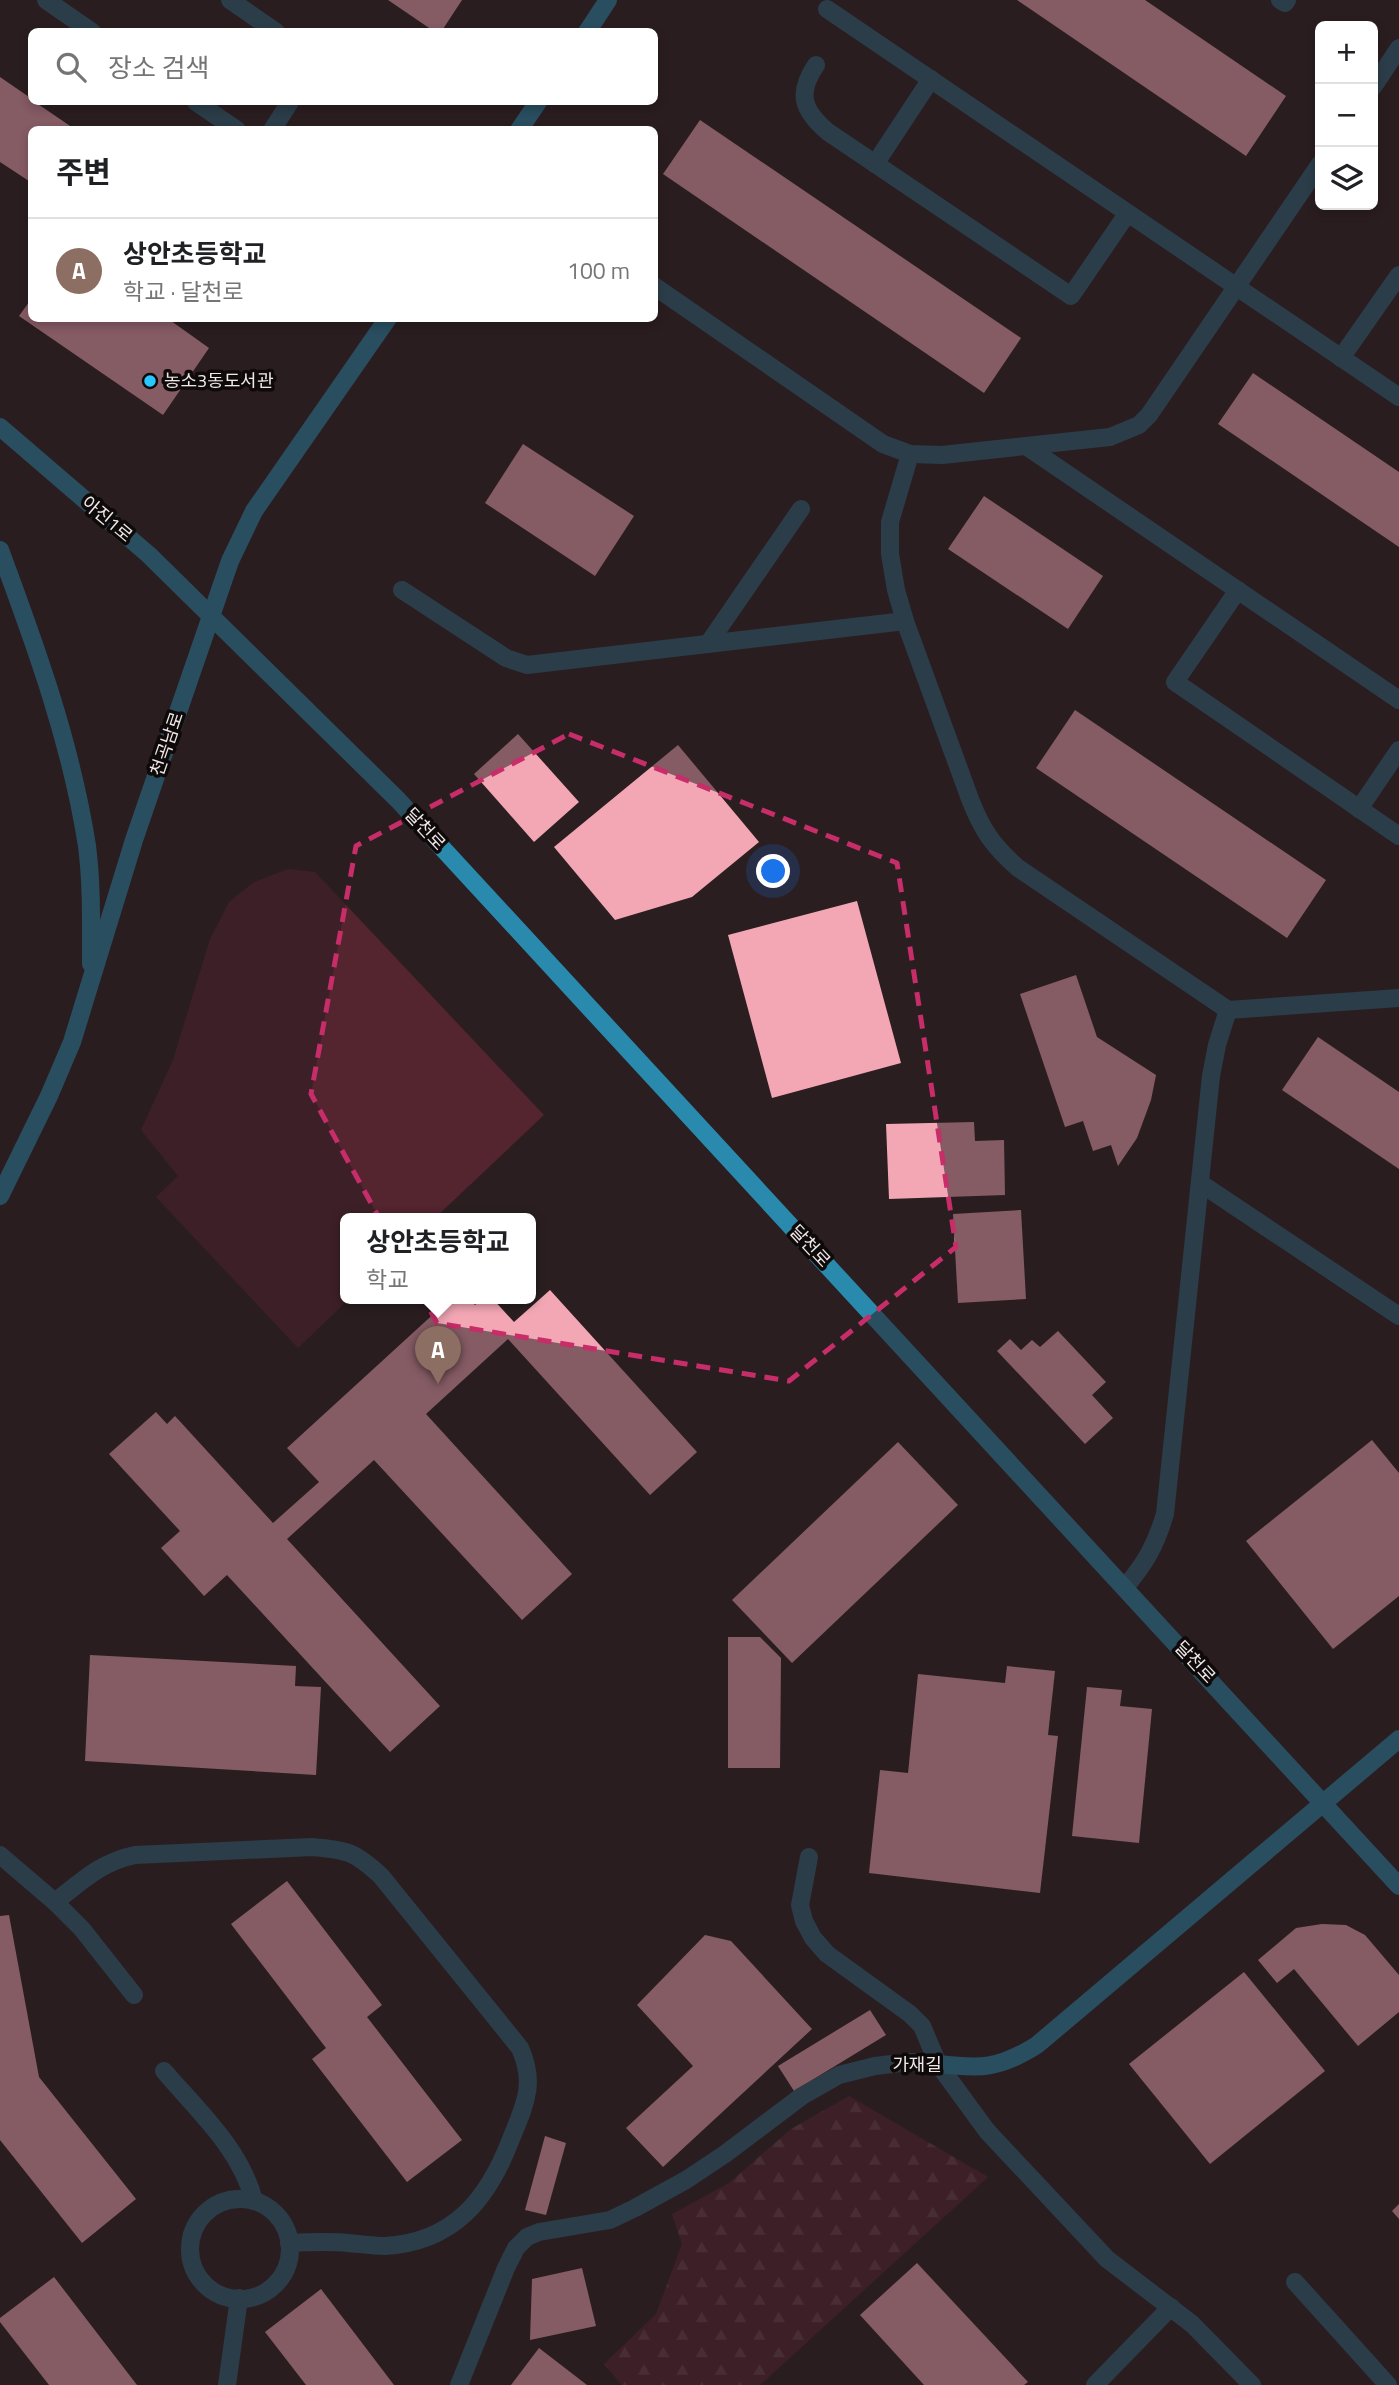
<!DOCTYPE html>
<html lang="ko">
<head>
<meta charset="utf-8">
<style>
  body { margin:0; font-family:"Titillium Web","Noto Sans KR",sans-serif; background:#f6f6f6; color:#202124 }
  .controls { position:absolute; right:21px; top:21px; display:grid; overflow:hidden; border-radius:10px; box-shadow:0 4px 10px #0003 }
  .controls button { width:63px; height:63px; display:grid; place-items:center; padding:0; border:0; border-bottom:2px solid #e0e0e0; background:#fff; color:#202124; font:35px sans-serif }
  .you { position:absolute; left:774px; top:872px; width:24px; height:24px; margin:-18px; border:5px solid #fff; border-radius:50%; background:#1a73e8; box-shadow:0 0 0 10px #1a73e833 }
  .badge { display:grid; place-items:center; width:46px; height:46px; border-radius:50%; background:#1a73e8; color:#fff; font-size:23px; font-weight:700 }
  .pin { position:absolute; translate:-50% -58px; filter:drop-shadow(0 2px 4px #0008) }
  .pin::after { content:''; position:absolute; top:37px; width:24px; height:21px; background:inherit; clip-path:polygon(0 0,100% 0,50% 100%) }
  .popup { position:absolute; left:340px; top:1213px; width:196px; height:91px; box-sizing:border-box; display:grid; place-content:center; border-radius:10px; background:#fff; filter:drop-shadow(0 2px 5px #0005); font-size:23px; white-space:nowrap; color:#757577 }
  .popup b { font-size:26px; color:#202124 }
  .popup::after { content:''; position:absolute; left:50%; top:100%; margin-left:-14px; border:14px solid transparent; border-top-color:#fff }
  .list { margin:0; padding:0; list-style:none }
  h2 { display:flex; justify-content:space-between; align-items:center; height:91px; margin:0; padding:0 28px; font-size:30px }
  h2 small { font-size:23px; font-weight:400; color:#757577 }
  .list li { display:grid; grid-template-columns:46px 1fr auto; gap:21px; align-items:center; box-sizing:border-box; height:105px; padding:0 28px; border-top:2px solid #e0e0e0 }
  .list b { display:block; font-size:26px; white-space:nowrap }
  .list p { margin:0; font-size:23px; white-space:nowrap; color:#757577 }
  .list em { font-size:23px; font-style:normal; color:#757577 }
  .icon { flex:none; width:38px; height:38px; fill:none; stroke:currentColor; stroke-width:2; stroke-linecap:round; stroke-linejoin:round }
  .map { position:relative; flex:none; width:1399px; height:2385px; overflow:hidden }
  .search { position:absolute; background:#fff; box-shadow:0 4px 10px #0003; left:28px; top:28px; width:630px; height:77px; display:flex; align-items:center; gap:18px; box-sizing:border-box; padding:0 24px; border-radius:10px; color:#757577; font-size:26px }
  .panel { position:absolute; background:#fff; box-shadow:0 4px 10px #0003; left:28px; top:126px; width:630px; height:196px; border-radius:10px }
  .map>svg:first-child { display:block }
</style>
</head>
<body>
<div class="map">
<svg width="1399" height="2385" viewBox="0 0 1399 2385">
  <defs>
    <pattern id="forest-firs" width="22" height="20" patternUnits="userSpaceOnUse" patternTransform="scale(1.75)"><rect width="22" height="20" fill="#54242f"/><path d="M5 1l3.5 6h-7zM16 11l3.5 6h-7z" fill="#6d444d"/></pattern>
  </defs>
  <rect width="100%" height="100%" fill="#2a1e20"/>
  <!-- grass -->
  <polygon fill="#54242f" points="288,869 315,872 544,1115 435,1218 345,1218 345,1298 350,1298 298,1348 156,1197 178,1176 141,1130 173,1060 210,939 229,902 254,882"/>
  <!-- forest -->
  <polygon fill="url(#forest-firs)" points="849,2096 988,2177 760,2385 622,2385 604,2364 656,2314 682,2244 672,2214 729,2183 791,2129"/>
  <!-- building -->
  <g fill="#f3a7b5">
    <polygon points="388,0 462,0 441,32 435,32"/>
    <polygon points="1017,0 1145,0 1286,96 1246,156"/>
    <polygon points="0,77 32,99 32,102 35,102 76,130 32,130 32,183 0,162"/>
    <polygon points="700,120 1021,338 984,393 663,174"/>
    <polygon points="32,298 32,318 167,318 209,348 163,415 19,316"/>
    <polygon points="1253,373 1399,472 1399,547 1218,424"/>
    <polygon points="523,444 634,516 595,576 485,503"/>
    <polygon points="984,496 1103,576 1068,629 948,549"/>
    <polygon points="1075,710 1326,880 1287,938 1036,768"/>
    <polygon points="518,734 579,802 534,842 474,774"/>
    <polygon points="678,745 759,842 692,897 615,920 554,847"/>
    <polygon points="857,901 901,1063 772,1098 728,935"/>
    <polygon points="1076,975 1097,1037 1156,1075 1151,1100 1137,1138 1118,1166 1111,1145 1093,1151 1083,1121 1065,1127 1020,994"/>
    <polygon points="1318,1037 1399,1092 1399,1169 1282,1090"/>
    <polygon points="974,1122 975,1141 1004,1140 1005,1195 889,1199 886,1124"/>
    <polygon points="1021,1210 1026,1299 958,1303 953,1214"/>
    <polygon points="550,1290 697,1452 650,1495 508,1339 426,1414 572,1574 522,1620 374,1460 287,1539 440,1706 390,1752 227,1575 204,1596 161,1548 180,1531 109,1454 156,1412 167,1424 175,1416 273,1523 319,1482 287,1448 451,1298 469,1298 475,1305 483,1298 492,1298 514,1322"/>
    <polygon points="1058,1331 1106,1382 1092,1395 1113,1418 1085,1444 997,1351 1010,1339 1021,1350 1032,1340 1040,1347"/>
    <polygon points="1372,1440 1399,1473 1399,1596 1333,1649 1246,1541"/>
    <polygon points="898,1442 958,1505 792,1663 732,1600"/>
    <polygon points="728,1637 760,1637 781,1658 780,1768 728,1768"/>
    <polygon points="90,1655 296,1666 295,1686 321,1687 316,1775 85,1761"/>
    <polygon points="1007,1666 1055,1671 1048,1735 1058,1736 1040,1893 869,1873 880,1770 908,1773 918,1674 1005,1683"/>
    <polygon points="1087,1687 1122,1690 1120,1706 1152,1709 1139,1843 1072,1836"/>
    <polygon points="287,1881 382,2005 367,2017 462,2140 407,2182 312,2059 326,2048 231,1924"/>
    <polygon points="9,1915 39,2077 136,2199 82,2243 0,2140 0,1916"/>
    <polygon points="1322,1924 1346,1925 1365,1935 1399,1975 1399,2012 1358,2046 1294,1969 1277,1983 1258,1960 1296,1928"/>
    <polygon points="705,1935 731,1941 812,2029 663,2167 626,2128 693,2066 637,2005"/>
    <polygon points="1244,1972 1325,2071 1210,2164 1129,2064"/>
    <polygon points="870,2010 886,2035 794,2091 778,2066"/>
    <polygon points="545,2136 566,2143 546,2215 525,2210"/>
    <polygon points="1399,2204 1399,2219 1392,2211"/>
    <polygon points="917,2263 1028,2382 1024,2385 924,2385 860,2315"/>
    <polygon points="582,2268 596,2326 530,2340 532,2279"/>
    <polygon points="54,2277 137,2385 49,2385 0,2322 0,2318"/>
    <polygon points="321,2289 394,2385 306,2385 265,2332"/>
    <polygon points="539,2348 587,2385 511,2385"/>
  </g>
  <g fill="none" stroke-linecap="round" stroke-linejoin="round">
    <!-- lane -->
    <g stroke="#2e647b" stroke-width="18">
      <polyline points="46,0 92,32"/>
      <polyline points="230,0 276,32"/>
      <polyline points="1280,0 1285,3 1287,0"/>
      <polyline points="827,9 1399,397"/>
      <path d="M 816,65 C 797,93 802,110 828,132 L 1071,296 L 1127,214"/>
      <polyline points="1373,87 1399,48"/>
      <polyline points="196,102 237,130"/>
      <polyline points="272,130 290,102"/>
      <polyline points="875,164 931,79"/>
      <polyline points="654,286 883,444 910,454 942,455 1110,437 1139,425 1149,415 1320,164"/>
      <polyline points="1341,358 1399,275"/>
      <polyline points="1026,446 1399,700"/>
      <path d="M 910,454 L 890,522 L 890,554 L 896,590 L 905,621 L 970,799 C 982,830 993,846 1018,868 L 1228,1010 L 1399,998"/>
      <polyline points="402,590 506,658 527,665 905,621"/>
      <polyline points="1238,590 1175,682 1399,836"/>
      <polyline points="708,644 801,509"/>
      <polyline points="1359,809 1399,750"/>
      <polyline points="1200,1183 1399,1316"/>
      <path d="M 1125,1587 C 1146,1563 1156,1544 1165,1514 L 1211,1076 L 1217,1045 L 1228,1010"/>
      <polyline points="0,1855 55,1902 82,1929 134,1995"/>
      <polyline points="809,1857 800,1905 804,1921 813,1938 827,1954 910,2014 922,2026 938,2064 987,2131 1107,2259 1192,2324 1252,2385"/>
      <path d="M 55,1902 C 82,1881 101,1862 135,1855 L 312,1847 C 348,1850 355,1852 381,1876 L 520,2048 C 536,2084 525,2104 511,2139 C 488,2199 454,2242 385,2246 C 373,2246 360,2244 348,2243 C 328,2241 309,2242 289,2243"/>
      <path d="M 164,2071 C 198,2111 241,2149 254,2201"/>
      <circle cx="240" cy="2249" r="50"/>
      <polyline points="1295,2282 1388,2385"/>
      <polyline points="227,2385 239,2298"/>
      <polyline points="1095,2385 1171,2307"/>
    </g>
    <!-- street -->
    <polyline stroke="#2e647b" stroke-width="18" points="459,2385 506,2268 516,2248 527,2237 539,2232 610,2220 635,2208 686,2180 725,2154 802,2096 839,2075 875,2066 909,2062 938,2064"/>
    <!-- secondary -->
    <g stroke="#298aae" stroke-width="18">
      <polyline points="587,32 608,0"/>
      <polyline points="519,130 538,102"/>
      <polyline points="0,427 149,555 398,800 1399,1886"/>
      <path d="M 0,550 C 36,647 71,743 87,846 C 92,885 91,925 91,964"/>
      <polyline points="0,1196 49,1096 72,1042 134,840 230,561 254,511 388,318"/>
      <path d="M 938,2064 C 981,2069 999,2069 1037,2045 L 1399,1739"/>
    </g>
  </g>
  <!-- marked area -->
  <path d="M0 0H1399V2385H0ZM 569,734 L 897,863 L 956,1247 L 789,1381 L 437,1323 L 311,1094 L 356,846 Z" fill="#2a1e20" fill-opacity=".55" fill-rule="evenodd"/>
  <path fill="none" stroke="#c62d69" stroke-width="5" stroke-dasharray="14 9" stroke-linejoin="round" d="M 569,734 L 897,863 L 956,1247 L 789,1381 L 437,1323 L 311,1094 L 356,846 Z"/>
  <!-- markers -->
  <circle fill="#28c8ff" stroke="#0f0a0a" stroke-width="2.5" cx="150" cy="381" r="7"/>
  <g text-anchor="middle" stroke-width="7" stroke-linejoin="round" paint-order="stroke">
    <!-- poi labels -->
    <g font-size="18" fill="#efe7e8" stroke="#0f0a0a" text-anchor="start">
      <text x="164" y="387">농소3동도서관</text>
    </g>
    <!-- street labels -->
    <g font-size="18" fill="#efe7e8" stroke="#0f0a0a">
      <text transform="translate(107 519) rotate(40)" y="6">아진1로</text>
      <text transform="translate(167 744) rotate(-71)" y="6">천곡남로</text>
      <text transform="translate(425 829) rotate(47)" y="6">달천로</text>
      <text transform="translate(810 1246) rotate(47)" y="6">달천로</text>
      <text transform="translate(1195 1662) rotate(47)" y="6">달천로</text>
      <text x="917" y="2071">가재길</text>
    </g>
  </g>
</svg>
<div class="controls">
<button>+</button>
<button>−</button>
<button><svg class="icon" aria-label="layers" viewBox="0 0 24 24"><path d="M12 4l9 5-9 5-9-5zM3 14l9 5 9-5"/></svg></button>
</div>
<div class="you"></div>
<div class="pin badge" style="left:438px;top:1384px;background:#8d6e63">A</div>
<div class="popup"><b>상안초등학교</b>학교</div>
<div class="search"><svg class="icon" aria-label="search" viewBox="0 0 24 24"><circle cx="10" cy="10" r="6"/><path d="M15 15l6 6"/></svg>장소 검색</div>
<section class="panel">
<h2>주변<small></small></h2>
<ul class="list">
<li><span class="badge" style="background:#8d6e63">A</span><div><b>상안초등학교</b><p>학교 · 달천로</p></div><em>100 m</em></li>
</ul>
</section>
</div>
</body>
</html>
